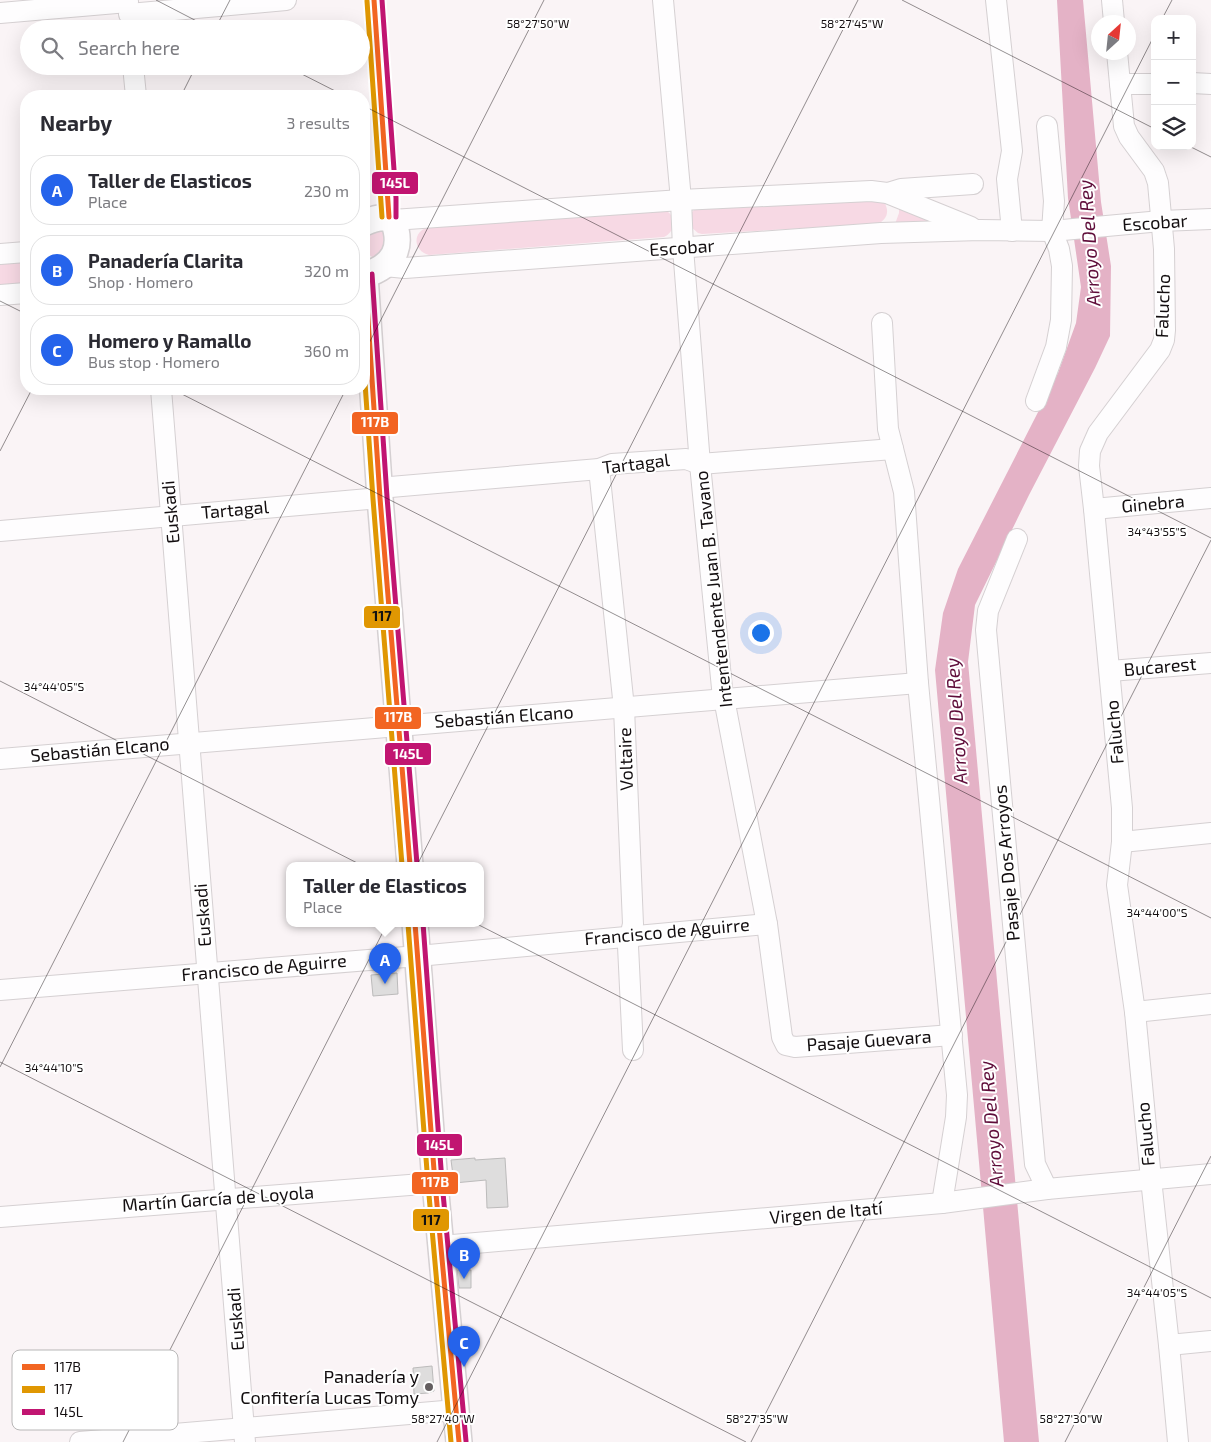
<!DOCTYPE html>
<html lang="en">
<head>
<meta charset="utf-8">
<style>
  body { margin:0; font-family:"Exo 2",sans-serif; background:#f2f2f3; color:#2b2b33 }
  .controls { position:absolute; right:15px; top:15px; display:grid; overflow:hidden; border-radius:10px; box-shadow:0 5px 20px #0002 }
  .controls button { width:45px; height:45px; display:grid; place-items:center; padding:0; border:0; border-bottom:1px solid #e1e1e2; background:#fff; color:#2b2b33; font:25px sans-serif }
  .compass { position:absolute; left:1091px; top:15px; width:45px; height:45px; border-radius:50%; background:#fff; box-shadow:0 5px 20px #0002; rotate:27deg }
  .you { position:absolute; left:760px; top:632px; width:18px; height:18px; margin:-12px; border:4px solid #fff; border-radius:50%; background:#1a73e8; box-shadow:0 0 0 8px #1a73e833 }
  .badge { display:grid; place-items:center; width:32px; height:32px; border-radius:50%; background:#2563eb; color:#fff; font-size:16px; font-weight:700 }
  .pin { position:absolute; translate:-50% -41px; filter:drop-shadow(0 1px 2px #0008) }
  .pin::after { content:''; position:absolute; top:26px; width:18px; height:15px; background:inherit; clip-path:polygon(0 0,100% 0,50% 100%) }
  .popup { position:absolute; left:286px; top:862px; width:198px; height:65px; box-sizing:border-box; display:grid; place-content:center; border-radius:10px; background:#fff; filter:drop-shadow(0 1px 4px #0005); font-size:16px; white-space:nowrap; color:#7c7c81 }
  .popup b { font-size:19px; color:#2b2b33 }
  .popup::after { content:''; position:absolute; left:50%; top:100%; margin-left:-10px; border:10px solid transparent; border-top-color:#fff }
  .list { margin:0; padding:0; list-style:none }
  h2 { display:flex; justify-content:space-between; align-items:center; height:65px; margin:0; padding:0 20px; font-size:21px }
  h2 small { font-size:16px; font-weight:400; color:#7c7c81 }
  .list li { display:grid; grid-template-columns:32px 1fr auto; gap:15px; align-items:center; box-sizing:border-box; height:70px; margin:0 10px 10px; padding:0 10px; border:1px solid #e1e1e2; border-radius:20px }
  .list b { display:block; font-size:19px; white-space:nowrap }
  .list p { margin:0; font-size:16px; white-space:nowrap; color:#7c7c81 }
  .list em { font-size:16px; font-style:normal; color:#7c7c81 }
  .icon { flex:none; width:28px; height:28px; fill:none; stroke:currentColor; stroke-width:2; stroke-linecap:round; stroke-linejoin:round }
  .map { position:relative; flex:none; width:1211px; height:1442px; overflow:hidden }
  .search { position:absolute; background:#fff; box-shadow:0 5px 20px #0002; left:20px; top:20px; width:350px; height:55px; display:flex; align-items:center; gap:12px; box-sizing:border-box; padding:0 18px; border-radius:28px; color:#7c7c81; font-size:19px }
  .panel { position:absolute; background:#fff; box-shadow:0 5px 20px #0002; left:20px; top:90px; width:350px; height:305px; border-radius:20px }
  .map>svg:first-child { display:block }
</style>
</head>
<body>
<div class="map">
<svg width="1211" height="1442" viewBox="0 0 1211 1442">
  <rect width="100%" height="100%" fill="#faf4f6"/>
  <!-- green -->
  <g fill="#f7d9e4">
    <path d="M 871,197 L 884,202 C 890,211 887,220 877,224 L 702,234 L 698,233 L 691,227 L 690,214 L 696,208 Z"/>
    <polygon points="899,208 940,223 895,224 899,213"/>
    <path d="M 663,209 C 677,215 677,230 664,237 L 429,255 C 413,251 412,232 428,227 Z"/>
    <polygon points="381,227 391,236 378,258 372,257 364,251 364,234"/>
    <polygon points="26,258 26,286 0,288 0,260"/>
  </g>
  <!-- water -->
  <polygon fill="#e4b2c6" points="1057,0 1083,0 1101,202 1111,266 1110,336 1095,368 1029,495 975,605 968,662 1039,1442 1004,1442 935,670 943,613 958,569 1058,373 1076,323 1081,287 1068,198"/>
  <!-- building -->
  <g fill="#dedddd" stroke="#bcbbbb">
    <polygon points="397,973 398,994 373,996 371,975"/>
    <polygon points="475,1158 475,1160 505,1158 508,1207 487,1208 486,1180 454,1183 451,1160"/>
    <polygon points="457,1270 471,1270 471,1288 459,1288"/>
    <polygon points="432,1366 434,1391 428,1393 414,1394 413,1368"/>
  </g>
  <g fill="none" stroke-linecap="round" stroke-linejoin="round">
    <defs>
      <g id="minor">
        <polyline points="374,0 389,199 389,217"/>
        <polyline points="663,0 681,200 683,248 700,464 722,688 767,924 782,1037 786,1045 795,1047 952,1035"/>
        <polyline points="996,0 1012,151 1007,179 1012,231"/>
        <polyline points="1112,0 1114,22"/>
        <polyline points="0,13 128,2"/>
        <polyline points="129,14 286,0"/>
        <polyline points="1117,52 1124,126 1129,137 1154,171 1158,183 1164,249 1165,330 1164,340 1160,350 1098,433 1090,451 1089,466 1094,509 1122,808 1122,842 1117,885 1135,1012 1151,1179 1169,1345 1178,1442"/>
        <polyline points="133,66 136,96"/>
        <polyline points="1192,83 1211,84"/>
        <polyline points="1120,84 1155,84"/>
        <polyline points="888,193 901,189 973,184"/>
        <polyline points="393,220 681,200 871,191 887,193 971,227"/>
        <polyline points="0,254 26,252"/>
        <polyline points="385,266 405,268 881,233 980,230 1052,231 1161,221 1211,219"/>
        <polyline points="0,295 26,293"/>
        <polyline points="882,323 888,429 904,492 918,683 957,1095 956,1117 942,1203"/>
        <polyline points="161,389 245,1442"/>
        <polyline points="1036,401 1056,347 1061,320 1062,266 1059,249 1052,231 1054,201 1047,126"/>
        <polyline points="599,469 624,708 633,924 628,946 633,1050"/>
        <polyline points="379,488 599,469 612,464 686,459 700,464 893,449"/>
        <polyline points="1094,509 1211,498"/>
        <polyline points="0,531 380,498"/>
        <polyline points="1017,539 988,611 986,630 1035,1164 1047,1189"/>
        <polyline points="1110,671 1211,663"/>
        <path d="M 0,759 C 306,731 612,711 918,683"/>
        <polyline points="1122,842 1211,833"/>
        <polyline points="0,990 418,956 767,924"/>
        <polyline points="1135,1012 1211,1004"/>
        <polyline points="0,1217 435,1183"/>
        <polyline points="441,1246 942,1203 1047,1189 1211,1174"/>
        <polyline points="1169,1345 1211,1341"/>
        <polyline points="80,1442 456,1410"/>
      </g>
      <g id="major">
        <path d="M 364,223 C 373,219 384,215 393,220 C 404,249 393,266 365,275"/>
        <polyline points="365,275 380,498 410,865"/>
        <polyline points="415,923 435,1183 459,1442"/>
      </g>
    </defs>
    <!-- minor casing -->
    <use href="#minor" stroke="#d5d0d2" stroke-width="22"/>
    <!-- major casing -->
    <use href="#major" stroke="#d5d0d2" stroke-width="28"/>
    <!-- minor -->
    <use href="#minor" stroke="#fefdfe" stroke-width="20"/>
    <!-- major -->
    <use href="#major" stroke="#fefdfe" stroke-width="25"/>
    <defs>
      <g id="bus-1">
        <polyline points="374,0 389,217"/>
        <polyline points="365,275 380,498 410,865"/>
        <polyline points="415,923 435,1183 459,1442"/>
      </g>
      <g id="bus-2">
        <polyline points="367,1 382,217"/>
        <polyline points="364,368 373,499 402,865"/>
        <polyline points="408,924 428,1184 451,1442"/>
      </g>
      <g id="bus-3">
        <polyline points="382,0 396,198 396,217"/>
        <polyline points="372,274 387,497 417,864"/>
        <polyline points="423,923 442,1182 466,1441"/>
      </g>
    </defs>
    <!-- bus-1 casing -->
    <use href="#bus-1" stroke="#fff" stroke-width="9"/>
    <!-- bus-2 casing -->
    <use href="#bus-2" stroke="#fff" stroke-width="9"/>
    <!-- bus-3 casing -->
    <use href="#bus-3" stroke="#fff" stroke-width="9"/>
    <!-- bus-1 -->
    <use href="#bus-1" stroke="#f26522" stroke-width="5"/>
    <!-- bus-2 -->
    <use href="#bus-2" stroke="#e09702" stroke-width="5"/>
    <!-- bus-3 -->
    <use href="#bus-3" stroke="#c11571" stroke-width="5"/>
  </g>
  <!-- ticks -->
  <path fill="none" stroke="#130e10" stroke-width="1" stroke-opacity="0.45" d="M 156,0 L 212,29M 902,0 L 1155,129M 1162,19 L 1172,0M 215,29 L 230,0M 286,66 L 345,96M 181,96 L 196,66M 364,106 L 1211,538M 1189,146 L 1211,157M 0,301 L 26,314M 364,353 L 544,0M 172,389 L 1211,918M 0,451 L 32,389M 0,681 L 1211,1298M 0,1062 L 746,1442M 0,1067 L 346,389M 123,1442 L 858,0M 437,1442 L 1155,34M 751,1442 L 1211,540M 1065,1442 L 1211,1156"/>
  <!-- markers -->
  <circle fill="#645e60" stroke="#fff" stroke-width="2" cx="429" cy="1387" r="5"/>
  <g text-anchor="middle" stroke-width="4" stroke-linejoin="round" paint-order="stroke">
    <!-- street labels -->
    <g font-size="18" fill="#130e10" stroke="#fff">
      <text transform="translate(1155 223) rotate(-4)" y="6">Escobar</text>
      <text transform="translate(682 248) rotate(-4)" y="6">Escobar</text>
      <text transform="translate(1163 306) rotate(-88)" y="6">Falucho</text>
      <text transform="translate(636 464) rotate(-7)" y="6">Tartagal</text>
      <text transform="translate(1153 504) rotate(-5)" y="6">Ginebra</text>
      <text transform="translate(235 510) rotate(-5)" y="6">Tartagal</text>
      <text transform="translate(171 512) rotate(-95)" y="6">Euskadi</text>
      <text transform="translate(714 589) rotate(-96)" y="6">Intentendente Juan B. Tavano</text>
      <text transform="translate(1160 667) rotate(-5)" y="6">Bucarest</text>
      <text transform="translate(504 717) rotate(-4)" y="6">Sebastián Elcano</text>
      <text transform="translate(1115 732) rotate(-95)" y="6">Falucho</text>
      <text transform="translate(100 750) rotate(-5)" y="6">Sebastián Elcano</text>
      <text transform="translate(626 759) rotate(-92)" y="6">Voltaire</text>
      <text transform="translate(1007 863) rotate(-95)" y="6">Pasaje Dos Arroyos</text>
      <text transform="translate(203 915) rotate(-94)" y="6">Euskadi</text>
      <text transform="translate(667 932) rotate(-5)" y="6">Francisco de Aguirre</text>
      <text transform="translate(264 968) rotate(-5)" y="6">Francisco de Aguirre</text>
      <text transform="translate(869 1041) rotate(-4)" y="6">Pasaje Guevara</text>
      <text transform="translate(1146 1134) rotate(-95)" y="6">Falucho</text>
      <text transform="translate(218 1199) rotate(-4)" y="6">Martín García de Loyola</text>
      <text transform="translate(826 1213) rotate(-5)" y="6">Virgen de Itatí</text>
      <text transform="translate(236 1319) rotate(-94)" y="6">Euskadi</text>
    </g>
    <!-- poi labels -->
    <g font-size="18" fill="#130e10" stroke="#fff" text-anchor="end">
      <text x="419" y="1383">Panadería y<tspan x="419" dy="21">Confitería Lucas Tomy</tspan></text>
    </g>
    <!-- water labels -->
    <g font-size="19" font-style="italic" fill="#5f0d3a" stroke="#fff">
      <text transform="translate(1089 243) rotate(-94)" y="7">Arroyo Del Rey</text>
      <text transform="translate(956 721) rotate(-94)" y="7">Arroyo Del Rey</text>
      <text transform="translate(991 1124) rotate(-95)" y="7">Arroyo Del Rey</text>
    </g>
  </g>
  <!-- legend -->
  <rect x="12" y="1350" width="166" height="80" rx="8" fill="#fff" stroke="#b8b7b7" stroke-width="1"/>
  <rect x="22" y="1364" width="23" height="6" fill="#f26522"/>
  <rect x="22" y="1386" width="23" height="7" fill="#e09702"/>
  <rect x="22" y="1409" width="23" height="6" fill="#c11571"/>
  <g font-size="14" fill="#130e10">
    <text x="54" y="1372">117B</text>
    <text x="54" y="1394">117</text>
    <text x="54" y="1417">145L</text>
  </g>
  <g font-size="12" text-anchor="middle" fill="#130e10" stroke="#fff" stroke-width="4" stroke-linejoin="round" paint-order="stroke">
    <text x="538" y="28">58°27'50"W</text>
    <text x="852" y="28">58°27'45"W</text>
    <text x="1157" y="536">34°43'55"S</text>
    <text x="54" y="691">34°44'05"S</text>
    <text x="1157" y="917">34°44'00"S</text>
    <text x="54" y="1072">34°44'10"S</text>
    <text x="1157" y="1297">34°44'05"S</text>
    <text x="443" y="1423">58°27'40"W</text>
    <text x="757" y="1423">58°27'35"W</text>
    <text x="1071" y="1423">58°27'30"W</text>
  </g>
  <g stroke="#fff" stroke-width="2">
    <rect x="371" y="171" width="48" height="24" rx="5" fill="#c11571"/>
    <rect x="351" y="411" width="48" height="24" rx="5" fill="#f26522"/>
    <rect x="363" y="605" width="38" height="24" rx="5" fill="#e09702"/>
    <rect x="374" y="706" width="48" height="24" rx="5" fill="#f26522"/>
    <rect x="384" y="742" width="48" height="24" rx="5" fill="#c11571"/>
    <rect x="416" y="1133" width="47" height="24" rx="5" fill="#c11571"/>
    <rect x="411" y="1171" width="48" height="24" rx="5" fill="#f26522"/>
    <rect x="412" y="1208" width="38" height="24" rx="5" fill="#e09702"/>
  </g>
  <g font-size="14" text-anchor="middle" font-weight="bold" fill="#fff">
    <text x="395" y="188">145L</text>
    <text x="375" y="427">117B</text>
    <text x="398" y="722">117B</text>
    <text x="408" y="759">145L</text>
    <text x="439" y="1150">145L</text>
    <text x="435" y="1187">117B</text>
  </g>
  <g font-size="14" text-anchor="middle" font-weight="bold" fill="#111">
    <text x="382" y="621">117</text>
    <text x="431" y="1225">117</text>
  </g>
</svg>
<div class="controls">
<button>+</button>
<button>−</button>
<button><svg class="icon" aria-label="layers" viewBox="0 0 24 24"><path d="M12 4l9 5-9 5-9-5zM3 14l9 5 9-5"/></svg></button>
</div>
<svg class="compass" viewBox="-18 -18 36 36"><path d="M0-13l5 13h-10z" fill="#e53935"/><path d="M0 13l5-13h-10z" fill="#7c7c81"/></svg>
<div class="you"></div>
<div class="pin badge" style="left:385px;top:984px">A</div>
<div class="popup"><b>Taller de Elasticos</b>Place</div>
<div class="pin badge" style="left:464px;top:1279px">B</div>
<div class="pin badge" style="left:464px;top:1367px">C</div>
<div class="search"><svg class="icon" aria-label="search" viewBox="0 0 24 24"><circle cx="10" cy="10" r="6"/><path d="M15 15l6 6"/></svg>Search here</div>
<section class="panel">
<h2>Nearby<small>3 results</small></h2>
<ul class="list">
<li><span class="badge">A</span><div><b>Taller de Elasticos</b><p>Place</p></div><em>230 m</em></li>
<li><span class="badge">B</span><div><b>Panadería Clarita</b><p>Shop · Homero</p></div><em>320 m</em></li>
<li><span class="badge">C</span><div><b>Homero y Ramallo</b><p>Bus stop · Homero</p></div><em>360 m</em></li>
</ul>
</section>
</div>
</body>
</html>
